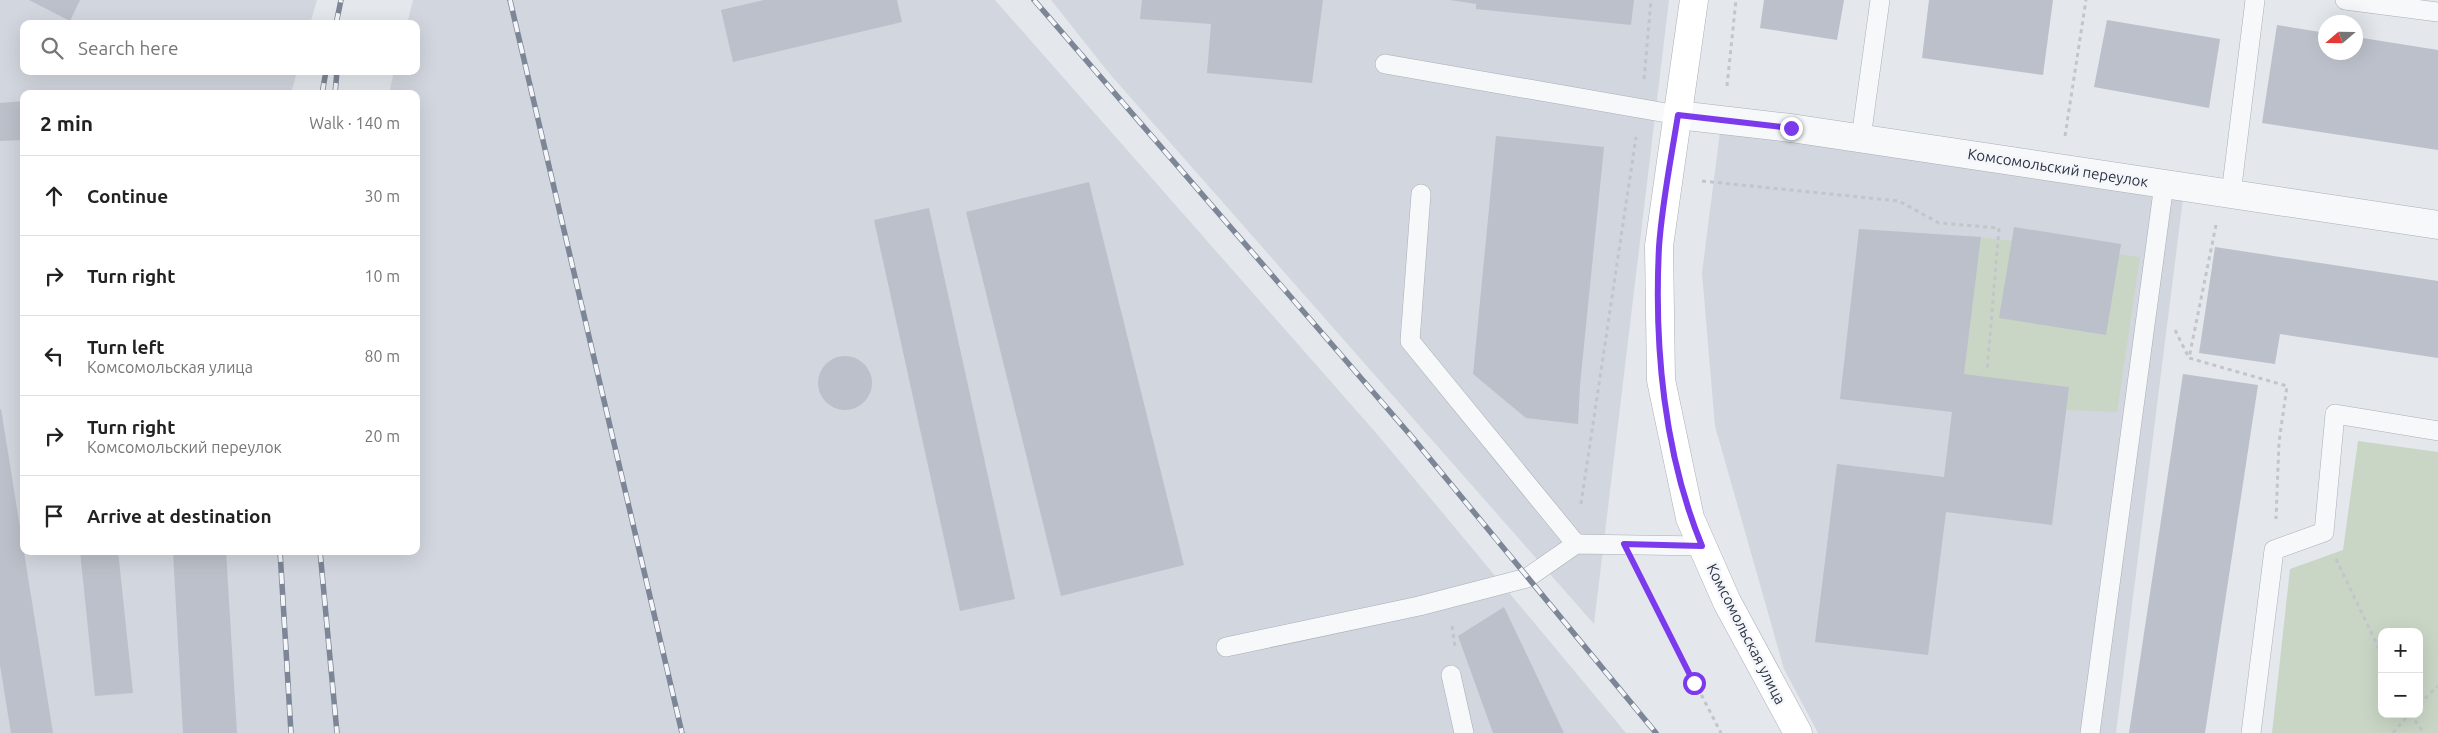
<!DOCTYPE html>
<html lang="en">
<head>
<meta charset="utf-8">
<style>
  body { margin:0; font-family:Ubuntu,sans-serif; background:#f6f6f6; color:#222 }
  .controls { position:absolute; right:15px; bottom:15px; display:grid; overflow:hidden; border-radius:10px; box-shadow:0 5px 20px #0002 }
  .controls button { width:45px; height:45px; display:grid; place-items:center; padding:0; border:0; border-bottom:1px solid #e0e0e0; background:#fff; color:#222; font:25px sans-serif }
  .compass { position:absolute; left:2318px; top:15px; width:45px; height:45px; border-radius:50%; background:#fff; box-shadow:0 5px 20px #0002; rotate:250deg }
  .stop { position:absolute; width:15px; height:15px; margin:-11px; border:4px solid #7c3aed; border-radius:50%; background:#fff }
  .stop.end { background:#7c3aed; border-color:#fff; box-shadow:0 1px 5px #0008 }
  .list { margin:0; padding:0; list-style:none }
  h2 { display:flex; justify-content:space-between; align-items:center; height:65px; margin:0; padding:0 20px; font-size:21px }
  h2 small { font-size:16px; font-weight:400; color:#767676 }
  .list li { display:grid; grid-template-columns:32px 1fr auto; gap:15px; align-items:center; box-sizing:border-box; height:80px; padding:0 20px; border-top:1px solid #e0e0e0 }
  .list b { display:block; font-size:19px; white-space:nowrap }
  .list p { margin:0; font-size:16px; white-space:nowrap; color:#767676 }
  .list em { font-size:16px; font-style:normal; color:#767676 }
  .icon { flex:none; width:28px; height:28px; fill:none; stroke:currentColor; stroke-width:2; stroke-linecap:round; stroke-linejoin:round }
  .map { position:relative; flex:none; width:2438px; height:733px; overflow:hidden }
  .search { position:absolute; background:#fff; box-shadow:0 5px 20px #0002; left:20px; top:20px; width:400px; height:55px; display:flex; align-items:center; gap:12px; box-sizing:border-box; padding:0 18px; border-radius:10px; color:#767676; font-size:19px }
  .panel { position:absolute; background:#fff; box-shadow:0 5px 20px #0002; left:20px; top:90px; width:400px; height:465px; border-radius:10px }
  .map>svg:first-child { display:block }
</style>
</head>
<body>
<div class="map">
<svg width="2438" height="733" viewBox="0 0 2438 733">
  <rect width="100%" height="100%" fill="#e4e7ec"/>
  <!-- built -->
  <g fill="#d2d6de">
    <polygon points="0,0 317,0 310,24 24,24 24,71 297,71 291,94 24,94 24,551 416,551 416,94 389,94 394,71 416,71 416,24 407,24 413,0 995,0 1377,434 1626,733 0,733"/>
    <polygon points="1051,0 1669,0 1594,624 1109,73"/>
    <polygon points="1721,124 2184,190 2116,733 1818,733 1784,669 1715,426 1702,273"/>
  </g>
  <!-- green -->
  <g fill="#c9d6c5" fill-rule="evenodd">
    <polygon points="1981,237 2140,257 2117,412 2066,410 2069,387 1964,374"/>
    <path d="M 2358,441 L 2438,452 L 2438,733 L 2272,733 L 2290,569 L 2343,550 ZM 2382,632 L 2419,632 L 2419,714 L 2382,714 Z"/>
  </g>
  <!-- building -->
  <g fill="#bbc0ca">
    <polygon points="29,0 80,0 70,21"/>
    <polygon points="764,0 897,0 902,22 733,62 721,10"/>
    <polygon points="1142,0 1323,0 1312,83 1207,73 1211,24 1140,19"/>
    <polygon points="1450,0 1634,0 1631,25 1476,9 1476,4"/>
    <polygon points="1764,0 1844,0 1837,40 1760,28"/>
    <polygon points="1929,0 2053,0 2043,75 1922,58"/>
    <polygon points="2107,20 2220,39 2209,108 2094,87"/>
    <polygon points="2277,25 2326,33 2326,52 2356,52 2356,37 2438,50 2438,150 2262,123"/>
    <polygon points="24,101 24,140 0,141 0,103"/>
    <polygon points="1496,136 1604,147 1580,385 1578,424 1526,418 1473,374"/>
    <polygon points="1089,182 1184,565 1061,596 966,212"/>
    <polygon points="929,208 1015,599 960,611 874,220"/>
    <polygon points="2014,227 2121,244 2106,335 1999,318"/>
    <polygon points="1859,229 1981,237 1964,374 2069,387 2052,525 1946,512 1928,655 1815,642 1837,464 1944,477 1952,412 1840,399"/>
    <polygon points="2215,247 2438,281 2438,358 2280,334 2275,364 2199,353"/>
    <circle cx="845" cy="383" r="27"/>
    <polygon points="2183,374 2258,385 2205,733 2129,733"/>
    <polygon points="0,409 1,409 53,733 11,733 0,665"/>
    <polygon points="80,551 118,551 133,693 95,696"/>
    <polygon points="173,551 226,551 237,733 183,733"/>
    <polygon points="1504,607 1564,733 1493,733 1458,636"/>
  </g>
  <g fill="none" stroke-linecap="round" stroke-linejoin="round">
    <defs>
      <g id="lane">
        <polyline points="2345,0 2438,12"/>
        <polyline points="1385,64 1678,115"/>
        <polyline points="1861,138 1880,0"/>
        <polyline points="1421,194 1410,341 1576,544"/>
        <polyline points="2231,194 2255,0"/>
        <polyline points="1226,647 1419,606 1527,578 1576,544 1702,546"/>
        <polyline points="1451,675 1464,733"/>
        <polyline points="2090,733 2164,184"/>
        <polyline points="2251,733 2274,550 2324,532 2335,414 2438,431"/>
      </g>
      <polyline id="street" points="1678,115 1791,128 2438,225"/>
      <polyline id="secondary" points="1694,0 1659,246 1661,380 1690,518 1727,602 1798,733"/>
    </defs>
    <!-- lane casing -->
    <use href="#lane" stroke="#a9aeb7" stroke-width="20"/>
    <!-- street casing -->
    <use href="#street" stroke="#a9aeb7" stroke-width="29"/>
    <!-- secondary casing -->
    <use href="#secondary" stroke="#a9aeb7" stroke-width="29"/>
    <!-- path -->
    <g stroke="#c2c5cb" stroke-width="3" stroke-dasharray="4 4" stroke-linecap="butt">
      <polyline points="1644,79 1651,0"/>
      <polyline points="1727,86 1736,0"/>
      <polyline points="2065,136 2086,0"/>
      <polyline points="1702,181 1899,201 1939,223 1999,228 1987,371"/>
      <polyline points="2216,225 2189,358 2287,386 2279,442 2276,519"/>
      <polyline points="2175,330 2189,358"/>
      <polyline points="1581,504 1636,137"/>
      <polyline points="2336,559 2382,655"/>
      <polyline points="1639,574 1721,733"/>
      <polyline points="1452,626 1455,647"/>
      <polyline points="2419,704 2438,686"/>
      <polyline points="2410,714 2424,733"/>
      <polyline points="2393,733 2409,714"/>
    </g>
    <!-- lane -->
    <use href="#lane" stroke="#f7f8fa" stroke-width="19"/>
    <!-- street -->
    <use href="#street" stroke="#f7f8fa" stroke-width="28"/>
    <!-- secondary -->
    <use href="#secondary" stroke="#fff" stroke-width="28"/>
    <defs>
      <g id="rail">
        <polyline points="510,0 682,733"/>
        <polyline points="1034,0 1412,437 1656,733"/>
        <polyline points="336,24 341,0"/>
        <polyline points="322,94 326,71"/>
        <polyline points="335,94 337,71"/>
        <polyline points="280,551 291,733"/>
        <polyline points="320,551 337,733"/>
      </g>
    </defs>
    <!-- rail casing -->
    <use href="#rail" stroke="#7d8696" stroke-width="5.5"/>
    <!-- rail -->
    <use href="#rail" stroke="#f4f6f9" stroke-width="4" stroke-dasharray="11" stroke-linecap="butt"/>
  </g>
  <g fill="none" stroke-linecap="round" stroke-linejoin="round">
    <!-- route -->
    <path stroke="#7c3aed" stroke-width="6" d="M 1694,683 L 1624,544 L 1702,546 C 1664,454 1654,346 1659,247 C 1662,203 1671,159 1678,115 L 1791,128"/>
  </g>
  <g text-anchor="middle" stroke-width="5" stroke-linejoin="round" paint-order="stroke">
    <!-- street labels -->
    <g font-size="15" fill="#2b3445" stroke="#f4f6f9">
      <text transform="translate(2058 168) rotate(9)" y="5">Комсомольский переулок</text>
      <text transform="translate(1746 634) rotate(63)" y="5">Комсомольская улица</text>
    </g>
  </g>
</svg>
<div class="controls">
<button>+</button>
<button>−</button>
</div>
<svg class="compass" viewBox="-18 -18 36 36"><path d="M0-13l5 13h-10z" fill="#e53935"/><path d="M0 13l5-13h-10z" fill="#767676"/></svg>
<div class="stop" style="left:1694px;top:683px"></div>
<div class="stop end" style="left:1791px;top:128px"></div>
<div class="search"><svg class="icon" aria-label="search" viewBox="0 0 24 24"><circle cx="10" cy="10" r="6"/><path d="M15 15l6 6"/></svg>Search here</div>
<section class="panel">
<h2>2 min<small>Walk · 140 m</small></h2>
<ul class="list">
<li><svg class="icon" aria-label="ahead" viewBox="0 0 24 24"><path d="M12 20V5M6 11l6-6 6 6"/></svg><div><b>Continue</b></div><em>30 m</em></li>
<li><svg class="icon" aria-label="right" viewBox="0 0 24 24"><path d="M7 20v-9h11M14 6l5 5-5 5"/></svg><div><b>Turn right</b></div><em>10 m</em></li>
<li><svg class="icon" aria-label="left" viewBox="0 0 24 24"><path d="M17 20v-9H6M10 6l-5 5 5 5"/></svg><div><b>Turn left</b><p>Комсомольская улица</p></div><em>80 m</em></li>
<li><svg class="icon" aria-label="right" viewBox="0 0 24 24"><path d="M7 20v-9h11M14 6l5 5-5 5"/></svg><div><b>Turn right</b><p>Комсомольский переулок</p></div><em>20 m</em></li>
<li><svg class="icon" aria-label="arrive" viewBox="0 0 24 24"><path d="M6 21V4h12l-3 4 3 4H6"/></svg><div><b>Arrive at destination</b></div></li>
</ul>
</section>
</div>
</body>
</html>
